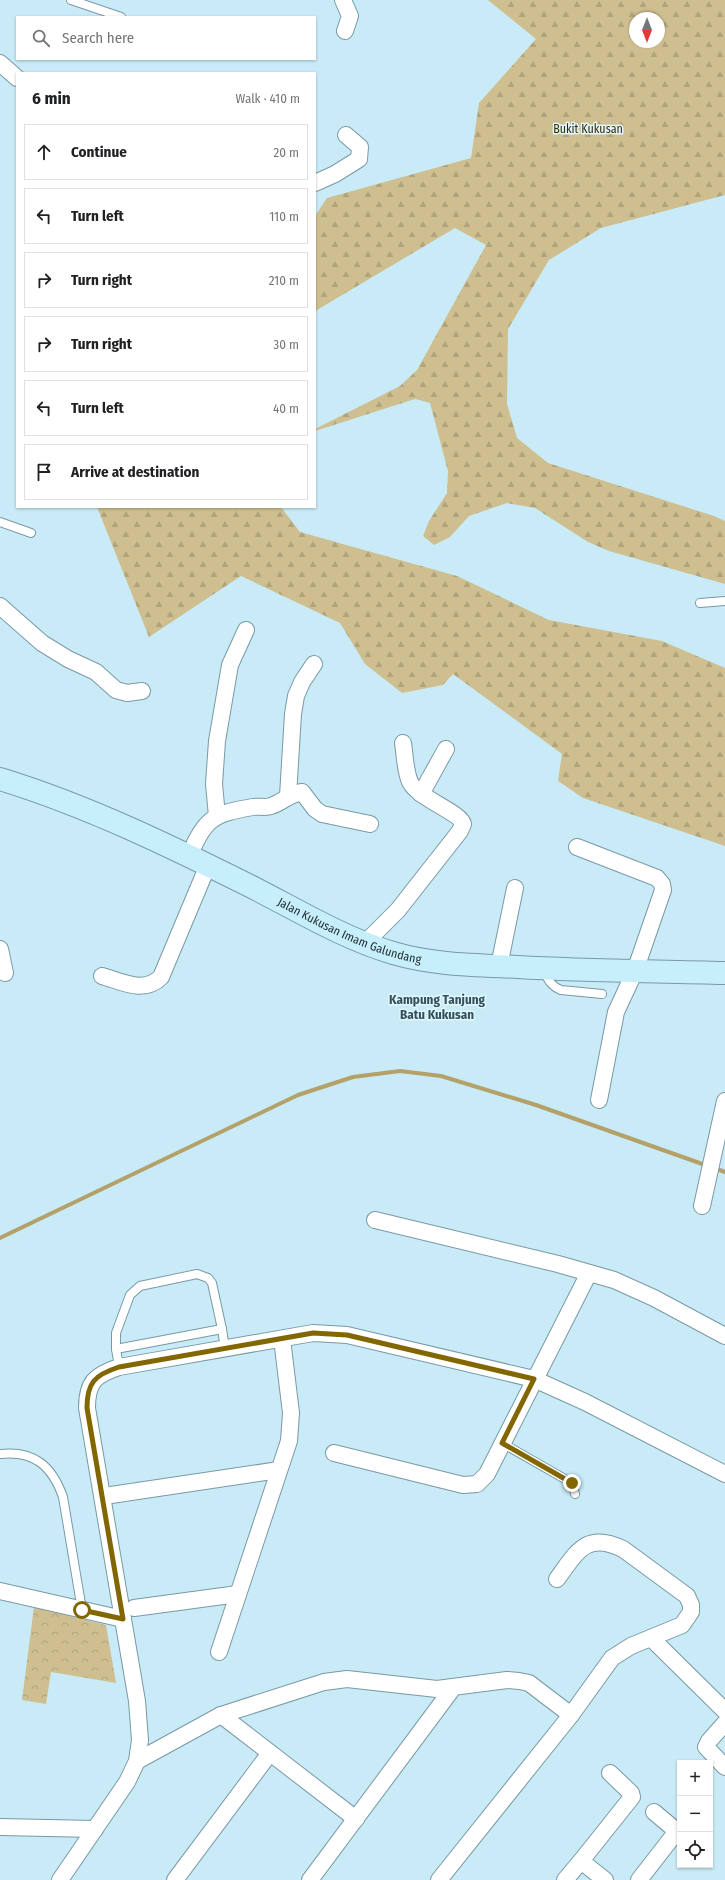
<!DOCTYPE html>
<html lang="en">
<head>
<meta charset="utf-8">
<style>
  body { margin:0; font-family:"Fira Sans Condensed",sans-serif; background:#f2f2f2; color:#202124 }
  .controls { position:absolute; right:12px; bottom:12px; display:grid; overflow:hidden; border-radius:0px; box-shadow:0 1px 3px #0004 }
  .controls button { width:36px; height:36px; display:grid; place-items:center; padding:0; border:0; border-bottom:1px solid #e0e0e0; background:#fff; color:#202124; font:20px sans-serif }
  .compass { position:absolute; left:629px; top:12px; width:36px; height:36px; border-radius:50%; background:#fff; box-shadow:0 1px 3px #0004; rotate:180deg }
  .stop { position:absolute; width:12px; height:12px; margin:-9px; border:3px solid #826700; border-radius:50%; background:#fff }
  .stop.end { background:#826700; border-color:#fff; box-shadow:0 1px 4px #0008 }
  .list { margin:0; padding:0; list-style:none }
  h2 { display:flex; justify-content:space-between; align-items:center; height:52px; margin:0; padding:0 16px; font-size:17px }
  h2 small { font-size:13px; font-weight:400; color:#757577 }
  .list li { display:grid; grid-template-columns:26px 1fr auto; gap:12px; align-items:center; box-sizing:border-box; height:56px; margin:0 8px 8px; padding:0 8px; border:1px solid #e0e0e0; border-radius:0px }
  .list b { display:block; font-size:15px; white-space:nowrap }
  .list em { font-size:13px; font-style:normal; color:#757577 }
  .icon { flex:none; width:22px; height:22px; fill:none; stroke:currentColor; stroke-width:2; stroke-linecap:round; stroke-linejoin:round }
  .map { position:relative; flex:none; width:725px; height:1880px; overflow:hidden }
  .search { position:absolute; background:#fff; box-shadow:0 1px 3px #0004; left:16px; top:16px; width:300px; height:44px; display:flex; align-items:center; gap:10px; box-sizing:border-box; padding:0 14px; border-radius:0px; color:#757577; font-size:15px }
  .panel { position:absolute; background:#fff; box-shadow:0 1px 3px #0004; left:16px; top:72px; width:300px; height:436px; border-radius:0px }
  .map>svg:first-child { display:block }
</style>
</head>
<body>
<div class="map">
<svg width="725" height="1880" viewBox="0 0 725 1880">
  <defs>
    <pattern id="forest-firs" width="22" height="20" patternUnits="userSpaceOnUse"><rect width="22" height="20" fill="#cfbf90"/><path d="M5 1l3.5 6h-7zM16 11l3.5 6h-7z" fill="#b1a47d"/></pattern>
    <pattern id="park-crowns" width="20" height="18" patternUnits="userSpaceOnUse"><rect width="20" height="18" fill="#cfbf90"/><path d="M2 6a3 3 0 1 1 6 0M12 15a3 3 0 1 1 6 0" fill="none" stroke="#b1a47d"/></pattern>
  </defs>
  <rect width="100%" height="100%" fill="#c8ebf7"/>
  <!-- forest -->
  <g fill="url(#forest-firs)" fill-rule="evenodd">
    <path d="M 488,0 L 725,0 L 725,195 L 601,228 L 549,260 L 508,329 L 507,404 L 517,438 L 548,463 L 714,516 L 725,521 L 725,584 L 609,551 L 588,542 L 535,508 L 507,503 L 469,516 L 450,537 L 434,545 L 423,536 L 429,521 L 447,493 L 448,471 L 430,403 L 415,399 L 315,431 L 315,429 L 400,386 L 417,370 L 486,245 L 455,228 L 317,310 L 315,314 L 315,216 L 327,198 L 471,158 L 479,103 L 536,39 ZM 635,18 L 659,18 L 659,42 L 635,42 Z"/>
    <polygon points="97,507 281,507 300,532 457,576 549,620 662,641 725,668 725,846 583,798 558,781 562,754 453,674 443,685 402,693 365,664 340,623 241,576 149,637"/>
  </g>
  <!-- park -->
  <polygon fill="url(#park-crowns)" points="34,1607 106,1625 116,1683 51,1672 46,1704 22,1700"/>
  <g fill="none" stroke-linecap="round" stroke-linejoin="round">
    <!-- stream -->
    <g stroke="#b4a16a" stroke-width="4">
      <polyline points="714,1168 725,1172"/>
      <polyline points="0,1238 298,1095 353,1077 400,1071 441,1076 536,1105 708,1166"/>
    </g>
    <defs>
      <g id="lane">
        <polyline points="71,0 121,17"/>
        <polyline points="0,522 31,533"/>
        <polyline points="700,603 725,601"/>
        <path d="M 544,971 C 548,980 551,986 561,990 L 602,994"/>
        <polyline points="116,1349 116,1333 130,1295 140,1286 197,1274 208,1278 212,1283 222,1329"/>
        <polyline points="119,1367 116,1349 222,1329 225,1349"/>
        <polyline points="502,1443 572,1483 575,1494"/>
        <path d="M 0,1454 C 34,1450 52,1466 63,1497 L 82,1610"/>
      </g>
      <g id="street">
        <polyline points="343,0 350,16 345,31"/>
        <polyline points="0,63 17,78"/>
        <polyline points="315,183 335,174 359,159 360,147 346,135"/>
        <polyline points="0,606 42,643 68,659 96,672 116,690 127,693 142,691"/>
        <polyline points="421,794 446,749"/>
        <polyline points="288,796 293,714 296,696 302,682 314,664"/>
        <polyline points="217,816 214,784 217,741 230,665 246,630"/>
        <polyline points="577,847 657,878 662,884 663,890 635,971 616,1012 599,1100"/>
        <path d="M 189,856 C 206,818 212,814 253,807 C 259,806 266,808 271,806 C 283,802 289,794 302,792 L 315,809 L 322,814 L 370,824"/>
        <path d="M 365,943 L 398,910 L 460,831 L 463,824 C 461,813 418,798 410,782 C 405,771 405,755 403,743"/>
        <polyline points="0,949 5,973"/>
        <polyline points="499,966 515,888"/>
        <path d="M 102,976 C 123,982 144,994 161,977 L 208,865"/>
        <polyline points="702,1206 725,1101"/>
        <polyline points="375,1220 558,1264 614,1280 654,1298 725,1336"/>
        <polyline points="334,1453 463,1485 477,1484 487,1474 589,1273"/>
        <polyline points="111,1495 279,1470"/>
        <polyline points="0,1591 123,1619"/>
        <polyline points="134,1608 238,1594"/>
        <polyline points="651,1638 725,1711"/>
        <polyline points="219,1652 289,1441 291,1413 282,1339"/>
        <polyline points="221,1715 356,1819"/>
        <polyline points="725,1723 709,1741 706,1747 725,1767"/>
        <polyline points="137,1761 221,1715 324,1682 347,1679 437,1689 507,1680 519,1681 529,1683 571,1715"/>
        <polyline points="0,1827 95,1829"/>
        <polyline points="581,1861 632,1797 631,1793 610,1773"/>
        <path d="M 60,1880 L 127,1782 L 137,1761 L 140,1740 L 137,1701 L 87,1408 C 87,1382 95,1375 119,1367 L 313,1333 L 347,1335 L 534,1379 L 585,1402 L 725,1474"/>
        <polyline points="175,1880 270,1753"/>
        <polyline points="310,1880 453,1688"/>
        <path d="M 439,1880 L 571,1715 L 612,1658 L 631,1646 L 682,1625 L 691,1612 L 691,1605 L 687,1596 L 623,1549 C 586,1531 577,1552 557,1579"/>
        <polyline points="565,1880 581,1861 605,1880"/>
        <polyline points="639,1880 674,1835 673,1828 654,1812"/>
      </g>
      <g id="secondary">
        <path id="s1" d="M 0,779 C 88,806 172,847 254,888 C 299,911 343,938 393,953 C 434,965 475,965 518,967 C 587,971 656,971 725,973"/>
      </g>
    </defs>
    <!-- lane casing -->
    <use href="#lane" stroke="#7999a5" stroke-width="10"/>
    <!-- street casing -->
    <use href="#street" stroke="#7999a5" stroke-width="18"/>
    <!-- secondary casing -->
    <use href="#secondary" stroke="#7999a5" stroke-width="24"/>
    <!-- lane -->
    <use href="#lane" stroke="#fff" stroke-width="8"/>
    <!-- street -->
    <use href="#street" stroke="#fff" stroke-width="16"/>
    <!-- secondary -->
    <use href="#secondary" stroke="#c7effb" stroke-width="22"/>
  </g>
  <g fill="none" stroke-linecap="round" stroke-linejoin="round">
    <!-- route -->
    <path stroke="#826700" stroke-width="5" d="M 82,1610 L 123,1619 L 87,1408 C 87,1382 95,1375 119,1367 L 313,1333 L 347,1335 L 534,1379 L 502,1443 L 572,1483"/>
  </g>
  <g text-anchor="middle" stroke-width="3" stroke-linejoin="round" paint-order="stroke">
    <!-- park labels -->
    <g font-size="12" fill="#382b00" stroke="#e1f6fd">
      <text x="588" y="133">Bukit Kukusan</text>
    </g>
    <!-- street labels -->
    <g font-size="12" fill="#222f34" stroke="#e1f6fd">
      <text dy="4" stroke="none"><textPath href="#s1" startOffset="382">Jalan Kukusan Imam Galundang</textPath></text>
    </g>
    <!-- neighbourhood labels -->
    <g font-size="13" font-weight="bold" fill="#33515c" stroke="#e1f6fd">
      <text x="437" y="1004">Kampung Tanjung<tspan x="437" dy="15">Batu Kukusan</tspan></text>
    </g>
  </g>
</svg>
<div class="controls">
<button>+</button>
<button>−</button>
<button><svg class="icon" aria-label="locate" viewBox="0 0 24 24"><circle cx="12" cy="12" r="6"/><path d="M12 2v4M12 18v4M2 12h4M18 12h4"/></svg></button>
</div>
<svg class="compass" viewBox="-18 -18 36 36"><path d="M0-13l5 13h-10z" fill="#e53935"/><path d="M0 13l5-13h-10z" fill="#757577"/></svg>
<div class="stop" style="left:82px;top:1610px"></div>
<div class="stop end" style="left:572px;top:1483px"></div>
<div class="search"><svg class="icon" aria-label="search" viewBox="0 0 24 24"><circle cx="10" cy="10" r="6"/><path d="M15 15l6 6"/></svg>Search here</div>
<section class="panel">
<h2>6 min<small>Walk · 410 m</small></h2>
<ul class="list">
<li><svg class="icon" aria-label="ahead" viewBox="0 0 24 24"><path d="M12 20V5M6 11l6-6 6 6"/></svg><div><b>Continue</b></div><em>20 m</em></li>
<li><svg class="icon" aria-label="left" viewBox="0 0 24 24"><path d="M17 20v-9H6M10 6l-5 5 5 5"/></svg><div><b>Turn left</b></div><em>110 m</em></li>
<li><svg class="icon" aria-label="right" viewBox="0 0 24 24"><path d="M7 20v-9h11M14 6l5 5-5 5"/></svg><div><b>Turn right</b></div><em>210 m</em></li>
<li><svg class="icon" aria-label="right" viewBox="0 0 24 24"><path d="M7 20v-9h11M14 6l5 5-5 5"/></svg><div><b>Turn right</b></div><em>30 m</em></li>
<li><svg class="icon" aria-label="left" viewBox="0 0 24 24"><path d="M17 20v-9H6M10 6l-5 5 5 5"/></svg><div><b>Turn left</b></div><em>40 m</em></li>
<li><svg class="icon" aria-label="arrive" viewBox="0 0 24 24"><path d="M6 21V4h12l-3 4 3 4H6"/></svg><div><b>Arrive at destination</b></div></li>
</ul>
</section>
</div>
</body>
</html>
